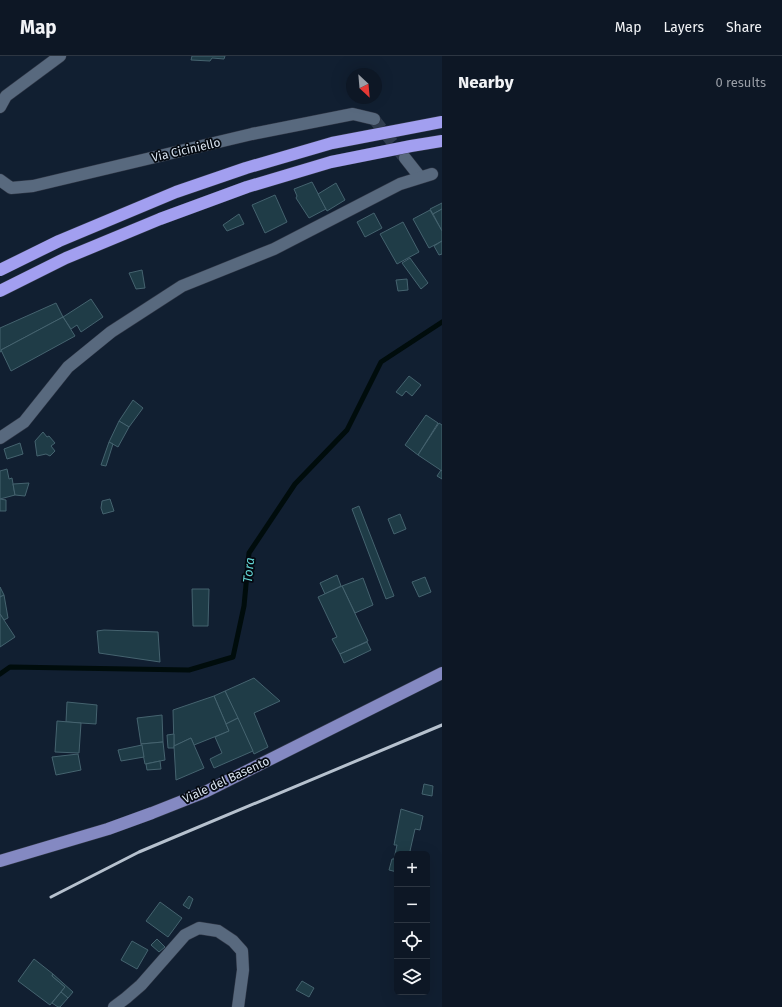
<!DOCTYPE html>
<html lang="en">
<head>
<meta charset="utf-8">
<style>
  body { margin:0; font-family:"Fira Sans",sans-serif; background:#16202d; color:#f1f3f6 }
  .controls { position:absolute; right:12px; bottom:12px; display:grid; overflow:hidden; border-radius:6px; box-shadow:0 4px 16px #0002 }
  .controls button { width:36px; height:36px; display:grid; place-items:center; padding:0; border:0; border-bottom:1px solid #2d3642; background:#0d1725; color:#f1f3f6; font:20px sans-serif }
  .compass { position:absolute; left:346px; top:12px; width:36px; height:36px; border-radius:50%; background:#0d1725; box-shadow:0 4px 16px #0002; rotate:154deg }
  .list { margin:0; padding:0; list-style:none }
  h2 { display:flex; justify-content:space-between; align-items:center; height:52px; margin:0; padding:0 16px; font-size:17px }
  h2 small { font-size:13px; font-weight:400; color:#9a9fa7 }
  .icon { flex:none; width:22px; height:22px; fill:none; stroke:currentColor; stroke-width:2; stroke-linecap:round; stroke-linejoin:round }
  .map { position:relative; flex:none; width:442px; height:951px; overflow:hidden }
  header { display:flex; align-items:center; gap:24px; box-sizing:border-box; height:56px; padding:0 20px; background:#0d1725; border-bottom:1px solid #2d3642 }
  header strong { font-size:19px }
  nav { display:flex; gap:22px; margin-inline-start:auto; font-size:14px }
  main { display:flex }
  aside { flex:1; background:#0d1725 }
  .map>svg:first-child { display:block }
</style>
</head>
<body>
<header>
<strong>Map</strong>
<nav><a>Map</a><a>Layers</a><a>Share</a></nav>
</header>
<main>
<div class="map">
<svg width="442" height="951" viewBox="0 0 442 951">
  <rect width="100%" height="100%" fill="#111f31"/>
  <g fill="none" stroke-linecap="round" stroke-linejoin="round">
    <!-- stream -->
    <polyline stroke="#000c0c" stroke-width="5" points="0,618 10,611 189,614 233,601 244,550 249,497 295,428 347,374 381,306 442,266"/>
  </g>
  <!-- building -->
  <g fill="#1f3c47" stroke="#45636f">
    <polygon points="192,0 225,0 224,3 212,2 210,5 191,4"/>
    <polygon points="312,126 326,153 309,162 296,142 297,140 294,133"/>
    <polygon points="336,127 345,144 327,155 318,138"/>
    <polygon points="275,139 287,166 265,177 252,149"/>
    <polygon points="442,147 442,153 433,158 430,153"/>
    <polygon points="442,153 442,175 433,158"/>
    <polygon points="430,154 442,175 442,185 429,192 413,163"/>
    <polygon points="374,157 382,172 365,181 357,166"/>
    <polygon points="239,158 244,168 227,175 223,169"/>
    <polygon points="403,166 419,196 397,208 380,178"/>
    <polygon points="442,185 442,198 439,199 434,190"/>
    <polygon points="410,202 428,227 421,233 402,207"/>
    <polygon points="142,214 145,232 136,233 129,217"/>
    <polygon points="407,223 408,234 398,235 396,224"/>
    <polygon points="91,243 103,261 81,276 77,269 71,273 63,261"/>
    <polygon points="56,247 63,261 1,294 2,295 0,296 0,272"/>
    <polygon points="63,261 75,280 11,315 1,294"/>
    <polygon points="409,320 421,329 412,340 406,335 402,340 396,336"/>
    <polygon points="133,344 143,352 129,371 119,365"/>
    <polygon points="426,359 438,367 418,399 405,389"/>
    <polygon points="119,365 129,371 118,391 109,386"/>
    <polygon points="439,367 442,369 442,415 418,399"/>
    <polygon points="43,376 47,381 49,380 55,387 51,390 55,395 50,400 46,398 37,400 35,385"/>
    <polygon points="109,386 113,388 106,410 101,409"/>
    <polygon points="20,387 23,398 7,403 4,393"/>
    <polygon points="7,413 9,423 12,422 15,439 0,443 0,415"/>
    <polygon points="441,414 442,415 442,423 437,420"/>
    <polygon points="29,427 25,440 15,439 13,428"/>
    <polygon points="0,443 6,444 6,455 0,455"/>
    <polygon points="110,443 114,455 103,458 101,452 102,445"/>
    <polygon points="359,450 394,540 386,543 352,453"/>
    <polygon points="400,458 406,473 394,478 388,463"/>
    <polygon points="337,519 341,530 325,538 320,527"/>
    <polygon points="425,521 431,536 419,541 412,526"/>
    <polygon points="363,522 373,549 355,557 342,530"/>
    <polygon points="342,530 368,585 340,598 332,583 337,581 318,541"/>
    <polygon points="0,531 4,539 0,541"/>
    <polygon points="192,533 209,533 208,570 193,570"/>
    <polygon points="4,539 8,562 4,564 0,558 0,541"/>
    <polygon points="0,558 15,581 0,591"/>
    <polygon points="104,574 158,576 160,606 99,597 97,575"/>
    <polygon points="367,586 371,594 344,607 340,598"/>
    <polygon points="254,622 280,645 254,657 268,691 254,698 225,635"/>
    <polygon points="225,635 238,662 226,668 214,640"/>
    <polygon points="214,640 229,675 194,689 191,682 174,690 173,654"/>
    <polygon points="67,646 97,649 96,668 66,666"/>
    <polygon points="162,659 163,686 141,688 137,662"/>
    <polygon points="238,662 253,695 214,712 210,703 222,697 215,681 229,675 226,668"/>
    <polygon points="57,665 81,667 79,697 55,696"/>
    <polygon points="174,678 174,692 168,692 167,679"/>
    <polygon points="191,682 204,712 176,724 174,690"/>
    <polygon points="163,686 165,704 145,708 141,688"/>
    <polygon points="142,689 144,701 121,705 118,694"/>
    <polygon points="78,698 81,714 56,719 52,701"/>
    <polygon points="160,705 161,713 147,714 146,708"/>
    <polygon points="424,728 433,730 432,740 422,738"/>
    <polygon points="401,753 423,760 420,774 415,773 410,795 412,796 412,798 397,798 397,816 389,814 392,803 394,803 397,789 394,789"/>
    <polygon points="189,840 193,843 189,853 183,849"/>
    <polygon points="160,846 182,862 168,881 146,865"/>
    <polygon points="157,883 165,891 159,896 151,889"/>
    <polygon points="132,885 148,894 137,913 121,904"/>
    <polygon points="34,903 53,918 52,920 65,931 50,949 18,925"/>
    <polygon points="53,918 73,936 68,942 61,936 65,931 52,920"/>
    <polygon points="302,925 314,932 309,941 296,934"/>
    <polygon points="61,936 68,942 60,951 58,951 52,947"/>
  </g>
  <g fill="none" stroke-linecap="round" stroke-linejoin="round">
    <!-- street-tunnel -->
    <polyline stroke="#2f3c4e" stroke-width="12" stroke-dasharray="12 6" stroke-linecap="butt" points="374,63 403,100"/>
    <defs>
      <g id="street">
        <polyline points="0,51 6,40 60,0"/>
        <polyline points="405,102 420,121"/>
        <polyline points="0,124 11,132 33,130 252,78 353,58 374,63"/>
        <polyline points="0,382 24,366 68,311 111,276 182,230 274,193 400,128 432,118"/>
        <polyline points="114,951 126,942 141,929 185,879 199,872 218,875 233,885 242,895 243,914 238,951"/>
      </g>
      <polyline id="primary" points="0,805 108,773 152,757 205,736 442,617"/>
    </defs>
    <!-- street casing -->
    <use href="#street" stroke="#313847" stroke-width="13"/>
    <!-- primary casing -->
    <use href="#primary" stroke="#313847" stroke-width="13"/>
    <!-- street -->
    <use href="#street" stroke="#58697e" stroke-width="12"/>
    <!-- primary -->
    <use href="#primary" stroke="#8489c2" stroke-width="12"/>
    <!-- rail -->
    <polyline stroke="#b6c1ce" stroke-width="3" points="51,841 139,796 442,669"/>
    <defs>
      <g id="highway-bridge">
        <polyline points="0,214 59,185 176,136 246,112 332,87 442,66"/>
        <polyline points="0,235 66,202 160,163 247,131 331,106 411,90 442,85"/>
      </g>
    </defs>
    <!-- highway-bridge casing -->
    <use href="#highway-bridge" stroke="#313847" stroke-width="13" stroke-linecap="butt"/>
    <!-- highway-bridge -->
    <use href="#highway-bridge" stroke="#a29ff0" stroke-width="12"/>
  </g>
  <g text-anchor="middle" stroke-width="3.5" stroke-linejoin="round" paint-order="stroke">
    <!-- street labels -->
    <g font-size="12" fill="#d9e3ef" stroke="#040910">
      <text transform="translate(186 94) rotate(-13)" y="4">Via Ciciniello</text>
      <text transform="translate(226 724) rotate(-25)" y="4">Viale del Basento</text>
    </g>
    <!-- water labels -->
    <g font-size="13" font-style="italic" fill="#63d4d5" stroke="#040910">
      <text transform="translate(248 514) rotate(-84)" y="5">Tora</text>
    </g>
  </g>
</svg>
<div class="controls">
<button>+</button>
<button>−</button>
<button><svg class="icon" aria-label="locate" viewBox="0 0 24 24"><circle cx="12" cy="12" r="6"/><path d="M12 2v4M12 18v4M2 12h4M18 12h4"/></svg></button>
<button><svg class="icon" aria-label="layers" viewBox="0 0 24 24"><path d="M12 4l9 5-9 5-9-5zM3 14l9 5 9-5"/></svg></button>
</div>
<svg class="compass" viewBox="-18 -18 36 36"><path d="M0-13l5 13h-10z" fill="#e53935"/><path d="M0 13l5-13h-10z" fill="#9a9fa7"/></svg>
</div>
<aside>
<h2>Nearby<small>0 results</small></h2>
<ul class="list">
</ul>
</aside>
</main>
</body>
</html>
